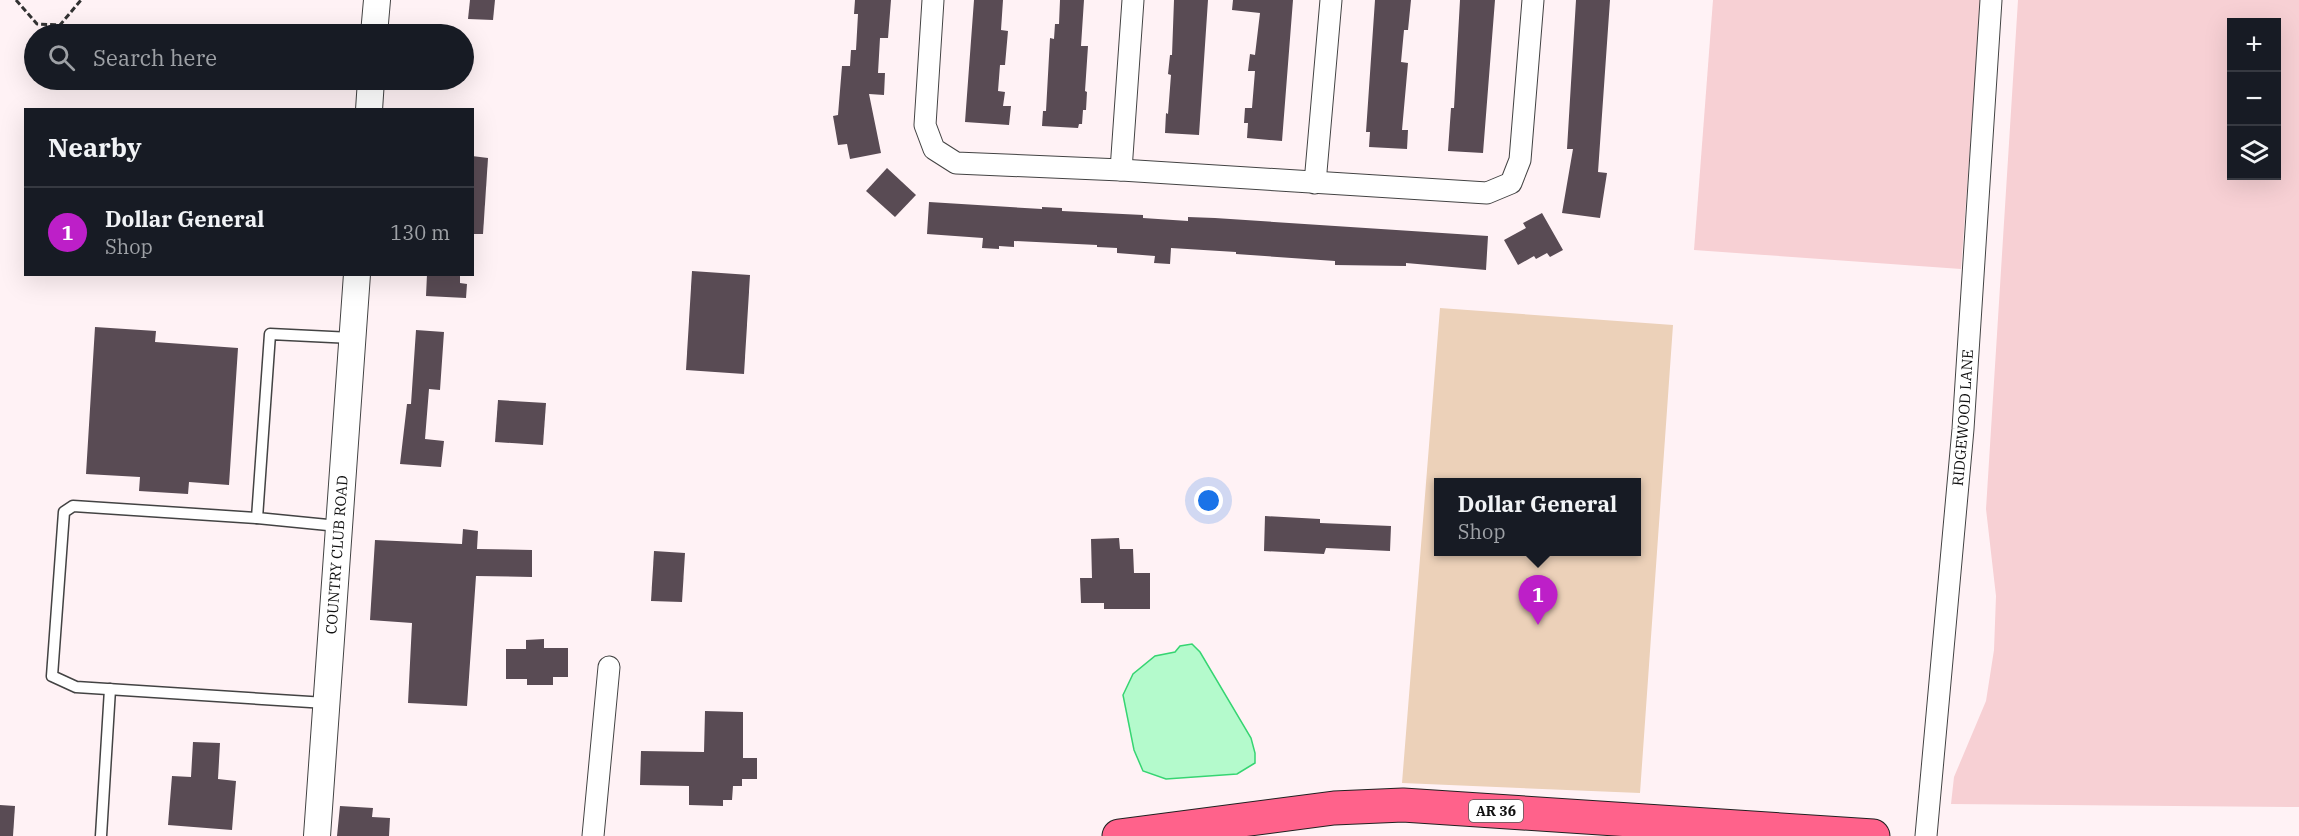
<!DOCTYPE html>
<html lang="en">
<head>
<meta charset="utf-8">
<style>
  body { margin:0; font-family:"IBM Plex Serif",serif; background:#242831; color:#f1f3f6 }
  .controls { position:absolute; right:18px; top:18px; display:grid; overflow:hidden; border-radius:0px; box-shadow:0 6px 24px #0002 }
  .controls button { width:54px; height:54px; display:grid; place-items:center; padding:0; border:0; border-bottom:2px solid #363941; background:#171b24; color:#f1f3f6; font:30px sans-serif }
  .you { position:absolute; left:1209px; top:501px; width:21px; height:21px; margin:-15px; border:4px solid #fff; border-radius:50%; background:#1a73e8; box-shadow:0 0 0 9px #1a73e833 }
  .badge { display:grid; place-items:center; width:39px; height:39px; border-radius:50%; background:#bd1fc8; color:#fff; font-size:20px; font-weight:700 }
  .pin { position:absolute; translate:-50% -50px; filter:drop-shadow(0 2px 3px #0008) }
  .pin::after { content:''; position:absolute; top:32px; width:21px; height:18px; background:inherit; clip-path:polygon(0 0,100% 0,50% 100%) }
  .popup { position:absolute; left:1434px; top:478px; width:207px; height:78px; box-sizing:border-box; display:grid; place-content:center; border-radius:0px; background:#171b24; filter:drop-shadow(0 2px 4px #0005); font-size:20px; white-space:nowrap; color:#9ea1a6 }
  .popup b { font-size:22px; color:#f1f3f6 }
  .popup::after { content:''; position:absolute; left:50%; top:100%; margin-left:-12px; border:12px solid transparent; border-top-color:#171b24 }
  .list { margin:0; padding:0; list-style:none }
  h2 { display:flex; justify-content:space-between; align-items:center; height:78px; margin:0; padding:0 24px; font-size:26px }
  h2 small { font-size:20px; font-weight:400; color:#9ea1a6 }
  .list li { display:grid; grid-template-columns:39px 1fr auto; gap:18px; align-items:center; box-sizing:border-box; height:90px; padding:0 24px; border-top:2px solid #363941 }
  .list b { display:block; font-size:22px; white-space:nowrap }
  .list p { margin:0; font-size:20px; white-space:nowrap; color:#9ea1a6 }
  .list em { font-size:20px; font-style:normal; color:#9ea1a6 }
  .icon { flex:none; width:33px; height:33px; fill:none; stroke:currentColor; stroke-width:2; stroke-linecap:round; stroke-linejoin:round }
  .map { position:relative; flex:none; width:2299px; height:836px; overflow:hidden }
  .search { position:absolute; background:#171b24; box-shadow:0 6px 24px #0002; left:24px; top:24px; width:450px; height:66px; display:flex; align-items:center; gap:15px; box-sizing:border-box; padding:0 21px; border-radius:33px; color:#9ea1a6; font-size:22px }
  .panel { position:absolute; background:#171b24; box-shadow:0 6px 24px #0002; left:24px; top:108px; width:450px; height:168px; border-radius:0px }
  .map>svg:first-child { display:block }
</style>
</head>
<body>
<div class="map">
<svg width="2299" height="836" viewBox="0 0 2299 836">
  <rect width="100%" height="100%" fill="#fff2f5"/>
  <!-- farmland -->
  <g fill="#f7d0d4" fill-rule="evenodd">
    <polygon points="1713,0 1981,0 1961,269 1694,250"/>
    <path d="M 2018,0 L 2299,0 L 2299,807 L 1951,804 L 1954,777 L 1986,701 L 1994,650 L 1996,596 L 1986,509 ZM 2232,22 L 2276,22 L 2276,176 L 2232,176 Z"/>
  </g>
  <!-- green -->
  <path fill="#ecd1b9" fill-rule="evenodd" d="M 1440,308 L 1673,325 L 1640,793 L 1402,783 ZM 1439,482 L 1637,482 L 1637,552 L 1439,552 Z"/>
  <!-- water -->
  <polygon fill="#b4facc" stroke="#36d572" stroke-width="1.5" points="1192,644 1200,652 1251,738 1255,753 1255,763 1237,774 1166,779 1143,771 1134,750 1123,695 1133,674 1155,656 1175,652 1180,646"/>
  <!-- building -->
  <g fill="#594b54">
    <polygon points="470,0 495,0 493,20 468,19"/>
    <polygon points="855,0 891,0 888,38 880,38 878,73 885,73 884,95 869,94 881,153 850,159 847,144 838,145 833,116 838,115 842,66 850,66 851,50 856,50 858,14 854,14"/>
    <polygon points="974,0 1003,0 1001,30 1008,31 1005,65 1000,65 998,91 1005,92 1003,106 1011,106 1009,125 965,122"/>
    <polygon points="1060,0 1084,0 1081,46 1088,46 1085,91 1087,92 1086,110 1083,110 1082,124 1079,124 1078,128 1042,126 1043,111 1046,111 1050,38 1054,39 1055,24 1059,24"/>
    <polygon points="1174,0 1208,0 1199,135 1165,133 1166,113 1168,114 1171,75 1168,74 1170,55 1172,55"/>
    <polygon points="1233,0 1293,0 1282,141 1247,138 1248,123 1244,123 1245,108 1252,108 1255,71 1248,71 1250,54 1255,55 1260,13 1232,10"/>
    <polygon points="1375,0 1411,0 1408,30 1404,30 1401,62 1408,63 1402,130 1408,130 1407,149 1369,147 1370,132 1366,132"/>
    <polygon points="1460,0 1495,0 1483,153 1448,151 1451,108 1454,108"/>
    <polygon points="1576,0 1610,0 1598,172 1607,173 1600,218 1562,213 1573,149 1567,149"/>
    <polygon points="472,156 488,158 483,234 472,234"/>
    <polygon points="887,168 916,195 895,217 866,191"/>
    <polygon points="929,202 1042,209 1042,207 1062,208 1062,211 1143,215 1143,218 1188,221 1188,217 1215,218 1488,236 1486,270 1406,263 1406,266 1335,265 1335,261 1236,254 1236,252 1171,248 1170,264 1154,263 1155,256 1117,253 1117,248 1097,247 1097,245 1014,241 1014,247 999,246 999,249 982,248 983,238 927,234"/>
    <polygon points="1542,213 1563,250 1550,257 1547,253 1536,259 1534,256 1518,265 1504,240 1526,228 1523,223"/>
    <polygon points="692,271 750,275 744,374 686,370"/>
    <polygon points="427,274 460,274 460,283 467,284 466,298 426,296"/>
    <polygon points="95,327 156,331 155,342 238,348 229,485 189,482 188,494 139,491 140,477 86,474"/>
    <polygon points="416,330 444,332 440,390 429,389 425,439 444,441 441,467 400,464 407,404 411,404"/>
    <polygon points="498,400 546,403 543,445 495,442"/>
    <polygon points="1265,516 1320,519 1320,523 1391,526 1390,551 1326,548 1324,554 1264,551"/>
    <polygon points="463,529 478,531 477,549 532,550 532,577 476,576 467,706 408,703 412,623 370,620 375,540 462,544"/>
    <polygon points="1119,538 1120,549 1133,549 1134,573 1150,573 1150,609 1104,609 1104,603 1081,603 1080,578 1092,578 1091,539"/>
    <polygon points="654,551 685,553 682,602 651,601"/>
    <polygon points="544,639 544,648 568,648 568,677 553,677 553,685 527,685 527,679 506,679 506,649 526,649 526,640"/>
    <polygon points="705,711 743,712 743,758 757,758 757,779 742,779 742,786 733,786 732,800 723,800 723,806 689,805 689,786 640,785 641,751 704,752"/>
    <polygon points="193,742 220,743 218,779 236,781 232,830 168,825 172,776 191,777"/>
    <polygon points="0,805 15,806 13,836 0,836"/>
    <polygon points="340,806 373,808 372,817 390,818 389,836 337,836"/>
  </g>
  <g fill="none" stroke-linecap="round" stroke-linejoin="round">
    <defs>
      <g id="service">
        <polyline points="257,518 73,506 64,512 52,676 76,687 326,703"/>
        <polyline points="338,526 257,518 270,334 352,338"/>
        <polyline points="101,836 110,689"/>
      </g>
      <g id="minor">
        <polyline points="933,0 925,125 934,149 956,163 1121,170 1487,193 1511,183 1520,160 1533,0"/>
        <polyline points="1121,170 1133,0"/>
        <polyline points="1315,183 1331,0"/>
        <polyline points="593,836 609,667"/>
        <path id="s1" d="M 1926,836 L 1963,429 L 1991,0"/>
      </g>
      <g id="tertiary">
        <polyline points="374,34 377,0"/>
        <polyline points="369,110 371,80"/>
        <path id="s2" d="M 317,836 L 357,274"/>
      </g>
      <polyline id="primary" points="1119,836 1334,808 1403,805 1873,836"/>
    </defs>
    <!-- service casing -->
    <use href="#service" stroke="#434343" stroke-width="13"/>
    <!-- minor casing -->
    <use href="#minor" stroke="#434343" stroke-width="23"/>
    <!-- tertiary casing -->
    <use href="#tertiary" stroke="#434343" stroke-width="28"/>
    <!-- primary casing -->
    <use href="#primary" stroke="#212121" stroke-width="35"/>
    <!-- path -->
    <polyline stroke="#323232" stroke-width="3" stroke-dasharray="6 3" stroke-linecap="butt" points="16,0 37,24 60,25 81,0"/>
    <!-- service -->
    <use href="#service" stroke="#fff" stroke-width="10"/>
    <!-- minor -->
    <use href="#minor" stroke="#fff" stroke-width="21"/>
    <!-- tertiary -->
    <use href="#tertiary" stroke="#fff" stroke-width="26"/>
    <!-- primary -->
    <use href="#primary" stroke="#ff628b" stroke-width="33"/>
  </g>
  <g text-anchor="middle" stroke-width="6" stroke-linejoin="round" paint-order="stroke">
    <!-- shield labels -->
    <rect fill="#fff" stroke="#585858" stroke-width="1.5" x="1469" y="800" width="54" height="22" rx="4.5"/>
    <g font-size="14" font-weight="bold" fill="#101010">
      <text x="1496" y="816">AR 36</text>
    </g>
    <!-- street labels -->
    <g font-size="15" fill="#101010" stroke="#fff">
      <text dy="5" stroke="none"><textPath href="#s1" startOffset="420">RIDGEWOOD LANE</textPath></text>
      <text dy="5" stroke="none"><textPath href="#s2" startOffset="282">COUNTRY CLUB ROAD</textPath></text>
    </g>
  </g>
</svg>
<div class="controls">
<button>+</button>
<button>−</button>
<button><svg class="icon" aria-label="layers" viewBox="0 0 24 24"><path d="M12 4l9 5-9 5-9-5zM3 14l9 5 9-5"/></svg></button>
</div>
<div class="you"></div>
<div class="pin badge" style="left:1538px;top:625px">1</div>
<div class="popup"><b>Dollar General</b>Shop</div>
<div class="search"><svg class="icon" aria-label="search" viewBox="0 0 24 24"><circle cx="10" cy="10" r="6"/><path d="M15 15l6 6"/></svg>Search here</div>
<section class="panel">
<h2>Nearby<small></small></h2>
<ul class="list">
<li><span class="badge">1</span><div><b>Dollar General</b><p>Shop</p></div><em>130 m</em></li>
</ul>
</section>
</div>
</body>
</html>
